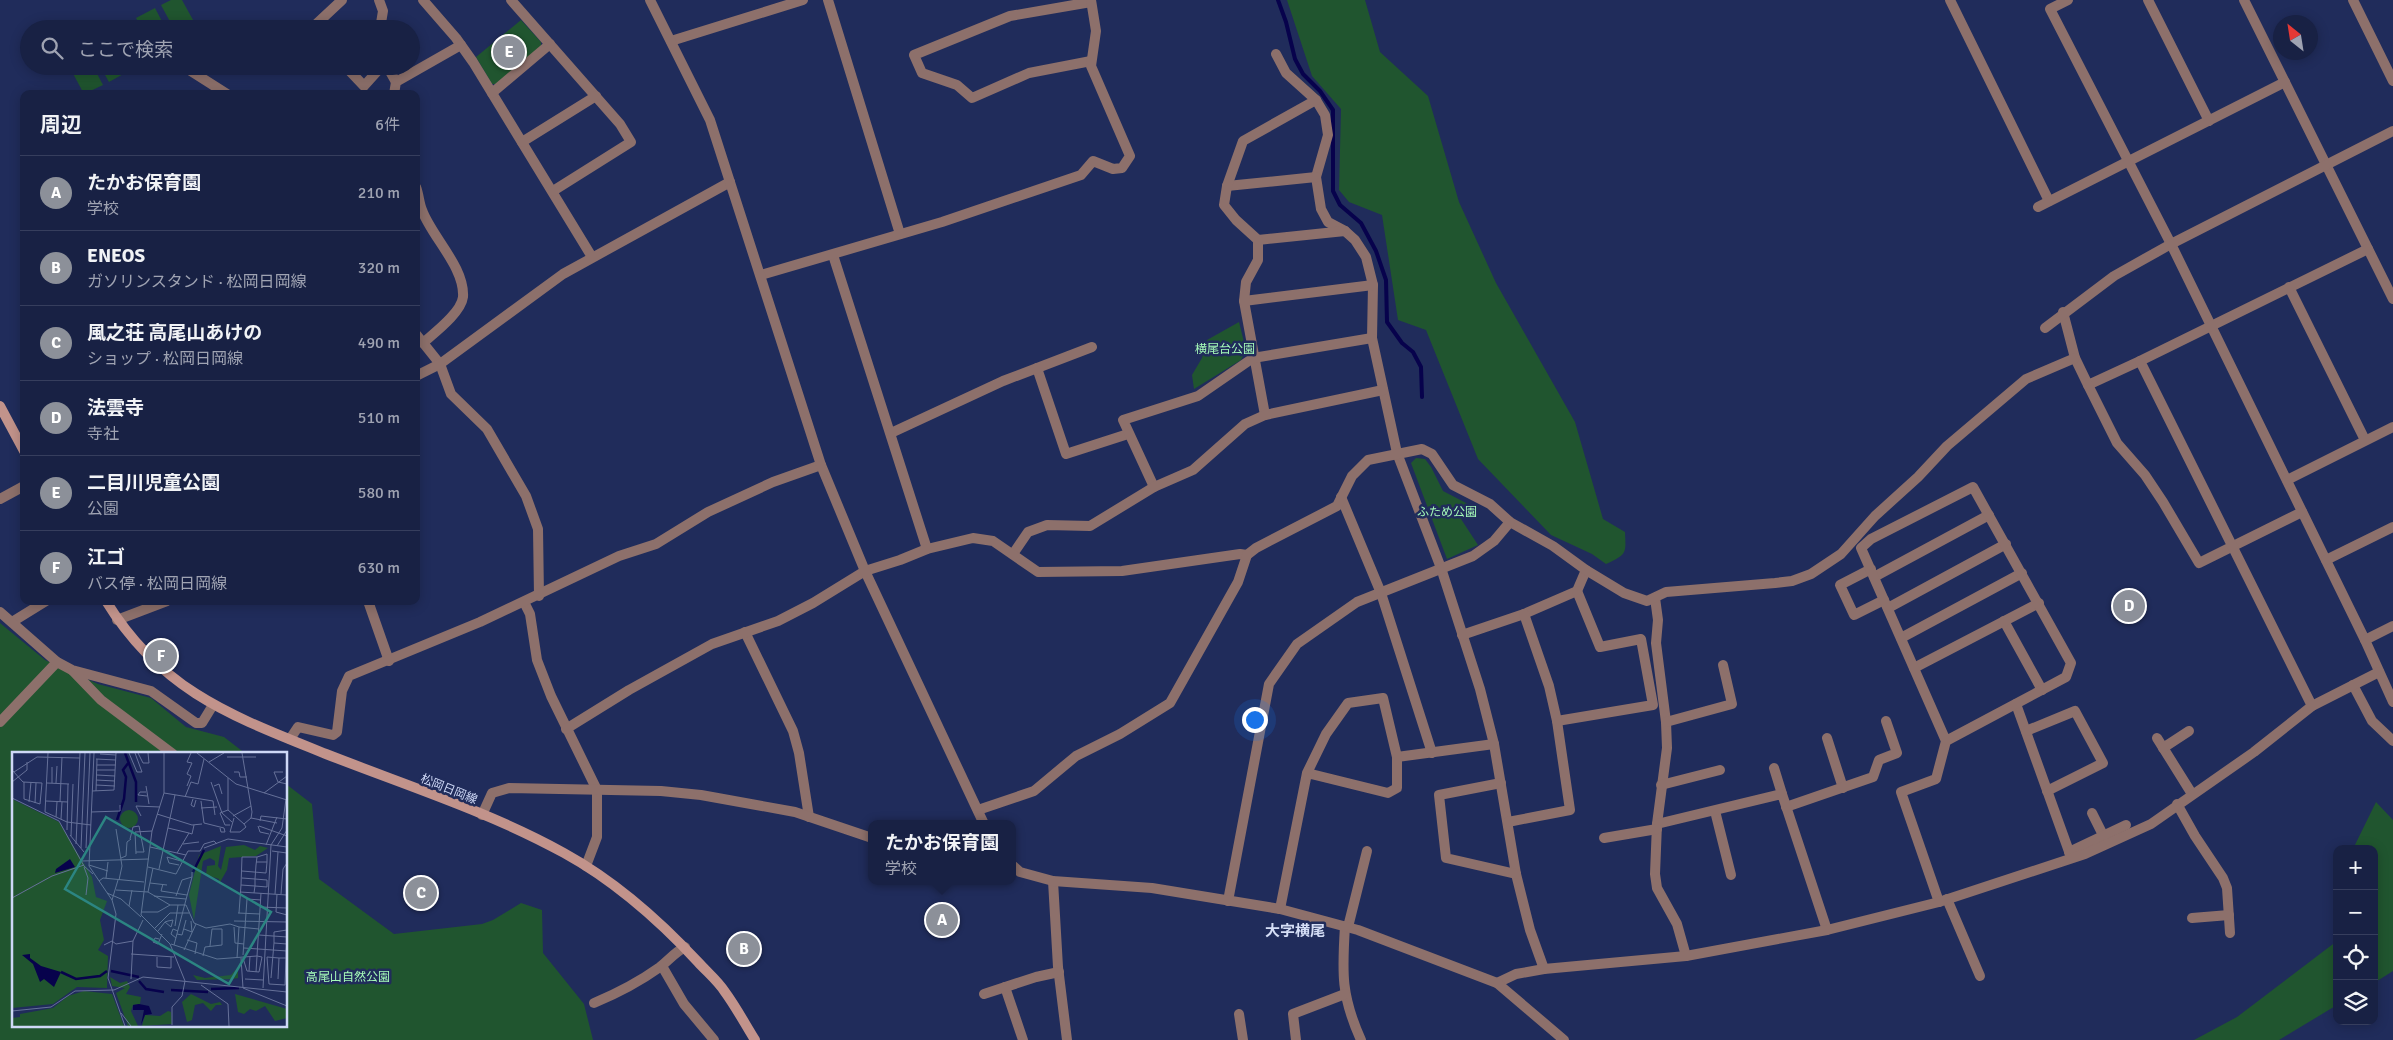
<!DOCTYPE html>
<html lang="ja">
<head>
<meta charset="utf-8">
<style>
  body { margin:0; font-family:Signika,"Noto Sans JP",sans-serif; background:#21294b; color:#f1f3f6 }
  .controls { position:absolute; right:15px; bottom:15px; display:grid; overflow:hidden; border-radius:10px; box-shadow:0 2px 12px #0003 }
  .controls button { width:45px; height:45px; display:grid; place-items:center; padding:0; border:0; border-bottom:1px solid #363e5d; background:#182144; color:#f1f3f6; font:25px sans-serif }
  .compass { position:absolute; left:2273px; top:15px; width:45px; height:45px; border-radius:50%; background:#182144; box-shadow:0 2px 12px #0003; rotate:330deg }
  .you { position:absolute; left:1254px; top:719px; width:18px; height:18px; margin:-12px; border:4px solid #fff; border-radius:50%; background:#1a73e8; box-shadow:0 0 0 8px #1a73e833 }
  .badge { display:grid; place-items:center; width:32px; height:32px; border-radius:50%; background:#8c9099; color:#fff; font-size:16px; font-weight:700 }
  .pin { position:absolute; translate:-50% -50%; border:2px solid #fff; box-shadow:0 1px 5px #0006 }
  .popup { position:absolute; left:868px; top:820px; width:148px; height:65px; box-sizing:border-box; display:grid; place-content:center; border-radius:10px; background:#182144; filter:drop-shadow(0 1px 4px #0005); font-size:16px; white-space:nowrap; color:#9fa3b2 }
  .popup b { font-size:19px; color:#f1f3f6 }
  .popup::after { content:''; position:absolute; left:50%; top:100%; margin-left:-10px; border:10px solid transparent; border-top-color:#182144 }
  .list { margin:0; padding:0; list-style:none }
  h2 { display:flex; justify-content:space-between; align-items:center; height:65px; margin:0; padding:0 20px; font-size:21px }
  h2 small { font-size:16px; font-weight:400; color:#9fa3b2 }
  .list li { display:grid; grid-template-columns:32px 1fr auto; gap:15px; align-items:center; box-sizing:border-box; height:75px; padding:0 20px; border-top:1px solid #363e5d }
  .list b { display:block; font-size:19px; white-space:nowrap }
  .list p { margin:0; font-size:16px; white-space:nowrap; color:#9fa3b2 }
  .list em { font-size:16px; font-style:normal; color:#9fa3b2 }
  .icon { flex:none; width:28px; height:28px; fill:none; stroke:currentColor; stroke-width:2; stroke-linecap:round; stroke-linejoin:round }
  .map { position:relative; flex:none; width:2393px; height:1040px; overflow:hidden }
  .search { position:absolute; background:#182144; box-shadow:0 2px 12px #0003; left:20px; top:20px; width:400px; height:55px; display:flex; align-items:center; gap:12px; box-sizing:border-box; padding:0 18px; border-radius:28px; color:#9fa3b2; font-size:19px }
  .panel { position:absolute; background:#182144; box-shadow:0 2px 12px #0003; left:20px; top:90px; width:400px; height:515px; border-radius:10px }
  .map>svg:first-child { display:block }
</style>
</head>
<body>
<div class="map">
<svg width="2393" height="1040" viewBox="0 0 2393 1040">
  <rect width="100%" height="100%" fill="#202c5b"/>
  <!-- green -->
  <g fill="#20552f">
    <polygon points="171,0 182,0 198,29 174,29 161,5"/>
    <path d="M 1287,0 L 1365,0 L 1380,52 L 1428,96 L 1459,202 L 1496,283 L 1575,422 L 1603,519 L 1625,532 C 1626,554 1627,554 1606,564 L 1592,554 L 1551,535 L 1478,459 L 1426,330 L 1398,320 L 1382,215 L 1349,202 L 1339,190 L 1341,109 L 1312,76 Z"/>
    <polygon points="155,8 166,29 142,29 136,18"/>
    <polygon points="521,20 541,42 541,46 497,84 492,84 476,57"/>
    <polygon points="69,66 93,66 103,85 84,94"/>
    <polygon points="100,66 124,66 127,72 109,82"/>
    <polygon points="1239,322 1246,350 1241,360 1194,389 1192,375 1202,358 1207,340"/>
    <polygon points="1416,458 1425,459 1431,467 1443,491 1470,505 1461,519 1478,545 1447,559 1411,463"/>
    <polygon points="0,623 45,660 98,684 151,698 186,727 224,737 246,754 14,754 14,1026 286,1026 286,784 312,804 319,879 394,934 482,924 493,920 521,903 542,910 543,953 584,1004 593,1040 0,1040"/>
    <polygon points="2376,802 2393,820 2393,971 2374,983 2374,849 2353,849"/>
    <polygon points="2337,941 2337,1005 2279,1040 2194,1040 2237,1017"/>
  </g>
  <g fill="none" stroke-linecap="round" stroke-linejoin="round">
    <!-- stream -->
    <polyline stroke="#07024c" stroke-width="4" points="1278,0 1286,22 1295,59 1303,74 1320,91 1333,110 1333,191 1340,205 1361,223 1376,251 1386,280 1387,322 1402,343 1413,352 1421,367 1422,397"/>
    <!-- minor -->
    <g stroke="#8d706b" stroke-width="10">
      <polyline points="379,0 383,11 380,29"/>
      <polyline points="423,0 456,38 473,62 592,257"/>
      <polyline points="511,0 620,124 631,142 553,191"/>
      <polyline points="828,0 900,234"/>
      <polyline points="1950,0 2049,201"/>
      <polyline points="2068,0 2050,9 2171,244 2365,640"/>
      <polyline points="2148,0 2209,121"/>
      <polyline points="2244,0 2393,299"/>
      <polyline points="1091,2 1010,16 914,55 922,73 957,85 972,98 1029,73 1091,61"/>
      <polyline points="311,29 342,0"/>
      <polyline points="671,41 803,0"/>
      <polyline points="183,66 227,94"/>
      <polyline points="345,66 364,86 382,66"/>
      <polyline points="387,66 396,82"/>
      <polyline points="492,93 550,44"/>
      <polyline points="394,94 396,82 461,45"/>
      <polyline points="1316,100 1325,115 1328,135 1316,177 1321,209 1328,222 1345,231 1355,240 1366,257 1373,285 1372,338 1397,453 1441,568 1480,689 1494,744 1516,874 1530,930 1544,969"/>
      <polyline points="522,142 596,96"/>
      <polyline points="1227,186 1316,177"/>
      <path d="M 416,187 C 419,195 419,203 422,210 C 431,236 465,267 463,297 C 461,313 434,333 423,343"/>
      <polyline points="2038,207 2285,82"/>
      <polyline points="1258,240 1345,231"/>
      <polyline points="833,255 927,549"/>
      <polyline points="761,275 942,222 1081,175 1093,161 1113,169 1122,168 1130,156 1091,66 1096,31 1091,0"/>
      <polyline points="2289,287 2365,440"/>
      <polyline points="1244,301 1373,285"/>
      <polyline points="2063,312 2075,358 2088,385 2140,361"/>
      <polyline points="416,334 440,364 451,394 487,429 526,496 538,529 539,596"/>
      <polyline points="1037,368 1066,454 1128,434"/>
      <polyline points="416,376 440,364 563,274 730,182"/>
      <polyline points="2088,385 2117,443 2145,475 2163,502 2199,563 2302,512"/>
      <polyline points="1265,415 1244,301 1246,282 1258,260 1258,240 1236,220 1224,205 1227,186 1243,141 1316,100 1286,73 1276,54"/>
      <polyline points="891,433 1003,381 1092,347"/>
      <polyline points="2287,480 2393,427"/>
      <polyline points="1154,487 1123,420 1198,396 1253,358 1372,338"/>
      <polyline points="1341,497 1381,593 1432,753"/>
      <polyline points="1013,554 1028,532 1047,525 1090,526 1154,487 1193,470 1245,424 1265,415 1383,390"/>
      <polyline points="2326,560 2393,527"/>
      <polyline points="1871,569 1840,585 1854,615 1884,600"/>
      <polyline points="1874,577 1989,515"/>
      <polyline points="1655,598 1658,620 1656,643 1666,722 1667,748 1657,824 1655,874 1657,888 1677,924 1686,956"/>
      <polyline points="368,601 389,661"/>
      <polyline points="524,602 530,614 537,660 551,696 597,790 597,837 586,866"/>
      <polyline points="1888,608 2006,544"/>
      <polyline points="117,620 167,601"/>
      <polyline points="2004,621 2042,690"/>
      <polyline points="12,622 46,601"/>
      <polyline points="2393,626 2365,640 2393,702"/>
      <polyline points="745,632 793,731 799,753 809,817"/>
      <polyline points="1462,635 1524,614 1577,591 1586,570"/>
      <polyline points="1901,638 2022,573"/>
      <polyline points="1914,668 2039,603"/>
      <polyline points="2353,685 2372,721 2393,741"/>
      <polyline points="2016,704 2071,857"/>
      <polyline points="2312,706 2140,361 2368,249"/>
      <polyline points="1557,721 1653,705 1641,639 1600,647 1577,591"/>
      <polyline points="0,722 57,662"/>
      <polyline points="1666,722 1732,704 1723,665"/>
      <polyline points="566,729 629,690 712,644 778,621 813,603 865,571 900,560 927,549 973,538 993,541 1038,572 1122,571 1240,554 1247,555"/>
      <polyline points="2026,731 2075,711 2103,763 2047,791"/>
      <polyline points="1827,738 1843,788"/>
      <polyline points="2157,738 2192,794"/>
      <polyline points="290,739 298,727 333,735 337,732 342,691 349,676 480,622 619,556 656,544 708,512 773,482 821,465"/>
      <polyline points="2163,748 2189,731"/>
      <polyline points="1397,757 1494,744"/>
      <polyline points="1774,768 1782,794"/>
      <polyline points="1501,783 1439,795 1446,858 1516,874"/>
      <polyline points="1661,785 1720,770"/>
      <polyline points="2177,804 2195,836 2223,878 2227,888 2230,933"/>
      <polyline points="1786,807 1873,777 1879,760 1897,753 1886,721"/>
      <polyline points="978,810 1034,791 1076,756 1120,734 1170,703 1238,582 1247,555 1256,548 1337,506 1352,476 1368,460 1422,449 1432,454 1453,485 1490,504 1510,522 1553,546 1586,570 1624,593 1647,601 1666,592 1775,583 1792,581 1811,574 1841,554 1875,516 1918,477 1947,446 2026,379 2075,358"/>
      <polyline points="1715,811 1731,875"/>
      <polyline points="2092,813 2103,835"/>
      <polyline points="482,815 492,793 509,788 661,791 701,795 795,812 872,838"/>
      <polyline points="1508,822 1570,810 1557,721 1549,686 1524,614"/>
      <polyline points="1657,824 1782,794 1827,930"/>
      <polyline points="1604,838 1657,829"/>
      <polyline points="2069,852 2126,825"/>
      <polyline points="1053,881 1058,967 1067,1040"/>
      <polyline points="1947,899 1980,976"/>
      <polyline points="1228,901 1269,684 1297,644 1357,602 1473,556 1494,541 1510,522"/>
      <polyline points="1939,902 1901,792 1936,779 1946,741 1861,548 1871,539 1973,487 2071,663 2066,677 1946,741"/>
      <polyline points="1280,909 1307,773 1326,734 1348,703 1383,698 1397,757 1397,788 1388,793 1307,773"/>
      <polyline points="2192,918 2229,915"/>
      <path d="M 1345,926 C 1342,973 1341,996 1361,1040"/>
      <polyline points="1348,927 1367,851"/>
      <polyline points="662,966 684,1004 714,1040"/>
      <polyline points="1497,983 1516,974 1544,969 1686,956 1827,930 1939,902 2085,854 2151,824 2254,752 2312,706 2379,672"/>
      <polyline points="1005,987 1023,1040"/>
      <polyline points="984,994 1036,977 1059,972"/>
      <path d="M 594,1003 C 618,993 639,982 660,967 C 669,960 674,953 685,947"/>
      <polyline points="1239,1014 1243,1040"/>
      <polyline points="1296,1040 1293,1014 1345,994"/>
    </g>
    <!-- tertiary -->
    <g stroke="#8d706b" stroke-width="10">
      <polyline points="650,0 710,120 821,465 865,571 984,824"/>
      <polyline points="2353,0 2393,81"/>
      <polyline points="2045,328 2114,276 2171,244 2393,131"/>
      <polyline points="0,499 24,486"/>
      <polyline points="0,612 57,662 72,670 151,691 196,723 202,723 213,705"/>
      <polyline points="73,671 101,700 173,754"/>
      <polyline points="1012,865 1020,872 1053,881 1152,888 1280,909 1358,930 1497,983 1564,1040"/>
    </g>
    <!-- secondary -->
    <g stroke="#c2938b" stroke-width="10">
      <polyline points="0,406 24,451"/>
      <path d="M 106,601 C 162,692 232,716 326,754 C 405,785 490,812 564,853 C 615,881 659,920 698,962 C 707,972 718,981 725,992 C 736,1007 745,1024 755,1040"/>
    </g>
  </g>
  <g text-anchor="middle" stroke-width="5" stroke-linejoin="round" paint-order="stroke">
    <!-- park labels -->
    <g font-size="12" fill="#a6fbb8" stroke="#202c5b">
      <text x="1225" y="353">横尾台公園</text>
      <text x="1447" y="516">ふため公園</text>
      <text x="348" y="981">高尾山自然公園</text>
    </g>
    <!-- street labels -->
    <g font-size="12" fill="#ced8f6" stroke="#202c5b">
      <text transform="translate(449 789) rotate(22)" y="4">松岡日岡線</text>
    </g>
    <!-- quarter labels -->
    <g font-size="15" font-weight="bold" fill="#d5def6" stroke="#202c5b">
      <text x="1295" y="936">大字横尾</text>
    </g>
  </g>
  <!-- overview -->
  <g transform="translate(12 752)">
    <rect width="275" height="275" fill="#202c5b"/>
    <path d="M 0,47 L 47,70 L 80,125 L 84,145 L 95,149 L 88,168 L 92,188 L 86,198 L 96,204 L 95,236 L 65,235 L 41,252 L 0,256 ZM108 67a9 9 0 1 1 18 0a9 9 0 1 1-18 0ZM 232,93 L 243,98 L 248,94 L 256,96 L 244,104 L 217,106 L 215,118 L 207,132 L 207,127 L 194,123 L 195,114 L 203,113 L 203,109 L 198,106 L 191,109 L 182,168 L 177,143 L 187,103 L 209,94 L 206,114 L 209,118 L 214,95 ZM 226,215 L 226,226 L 220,227 L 185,228 L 181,223 L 193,226 L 219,223 ZM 98,225 L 108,231 L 115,229 L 118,235 L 114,242 L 129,245 L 128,252 L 121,253 L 119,259 L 126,274 L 116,274 L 104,241 L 113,236 L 100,234 ZM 72,239 L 100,242 L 112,274 L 0,274 L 0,266 L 8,265 L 8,262 L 41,256 L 56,244 ZM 179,242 L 199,252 L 208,250 L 210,253 L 204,253 L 199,259 L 191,251 L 183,253 L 180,268 L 175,270 L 170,250 ZM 223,242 L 275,257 L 275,266 L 263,269 L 253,254 L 244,259 L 238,257 L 232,262 L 226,260 ZM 156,259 L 159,260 L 160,272 L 130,274 L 133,263 L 148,264 Z" fill="#20552f"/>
    <path d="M 58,107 L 63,115 L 43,121 L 44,117 ZM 18,202 L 18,206 L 29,214 L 49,220 L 42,235 L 32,227 L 28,230 L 21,212 L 10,203 ZM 127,252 L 137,254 L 140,262 L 133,263 L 129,273 L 132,258 L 121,258 L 121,253 Z" fill="#07024c"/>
    <path fill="none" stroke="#07024c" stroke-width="2.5" d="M 113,1 L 124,30 L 124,50M 105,68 L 112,47 L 114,25 L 111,18 L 117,10M 181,120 L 192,98M 99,219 L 127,225M 49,220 L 64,227 L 88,224 L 95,219M 127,229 L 134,237 L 152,240M 199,237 L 227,236M 159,238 L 196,240"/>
    <path fill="none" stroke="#667199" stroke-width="1" d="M 36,1 L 33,60 L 55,70 L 79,73M 82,1 L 77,114 L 100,148 L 104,162 L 96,226 L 113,274M 117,1 L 125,20 L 130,20 L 123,1M 126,1 L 131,11 L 137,11 L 136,1M 152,1 L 152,41 L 140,79 L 129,163 L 158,192 L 173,229 L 170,244 L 160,255 L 160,273M 185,1 L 224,32 L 275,48M 88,2 L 104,3M 215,5 L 244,5M 84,7 L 104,8M 197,10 L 212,1M 85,13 L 104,13M 0,18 L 11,30 L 30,31 L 28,52 L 12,47 L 12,30M 85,18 L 103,18M 2,20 L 25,5 L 68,6M 222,20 L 227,20 L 228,25 L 235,25M 271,20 L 262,20 L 266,30 L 275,32M 85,23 L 103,24M 216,26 L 216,58 L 232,72 L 239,66 L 240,60 L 230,1M 84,28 L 103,29M 0,30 L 15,18 L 15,10M 199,30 L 210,61 L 220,70M 35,31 L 57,32M 40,31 L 40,15M 44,31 L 45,14M 84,33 L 103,34M 134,34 L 137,52M 175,34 L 179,24 L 175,22 L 180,11 L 175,10 L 179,1M 202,34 L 207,32 L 210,42M 80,39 L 102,38 L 104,1M 84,39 L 85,7M 134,40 L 128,40 L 126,43 L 135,44M 152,41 L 201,49 L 203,63M 252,41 L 275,24M 173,45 L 179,30 L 186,32 L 192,7M 0,46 L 47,69 L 72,114 L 81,122M 181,47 L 179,53 L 182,55 L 184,48M 34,49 L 56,50M 189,49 L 192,71 L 212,76 L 213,80 L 209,80 L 208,76M 17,50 L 19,30M 48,50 L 50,5M 23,51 L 24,31M 189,56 L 205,55M 216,58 L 208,61 L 213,73 L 218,73M 79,60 L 108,59 L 108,53M 145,62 L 180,73 L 190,72M 129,64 L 124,54 L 148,55M 221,64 L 239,54M 44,65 L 45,50M 222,66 L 218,80 L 228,80 L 234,75 L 232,72M 239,66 L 265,71M 49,67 L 50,50M 248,69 L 249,64 L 275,67M 246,74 L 248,80 L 257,82M 247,74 L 275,84M 156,76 L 177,81M 104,77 L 110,114 L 107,128M 55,78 L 56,32M 58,83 L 72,100M 59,84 L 61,32M 118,87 L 121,75 L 127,74 L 132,100 L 124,100M 64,92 L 68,1M 171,92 L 187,90M 254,93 L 265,65M 265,94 L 275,78M 138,95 L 174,103M 69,96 L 73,1M 74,96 L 78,1M 192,96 L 216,87 L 275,95M 260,99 L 275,101M 165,101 L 177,81 L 180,82 L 182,73M 124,102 L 123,80 L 140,79M 245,105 L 255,102 L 255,110M 109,106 L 114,104 L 115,90 L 119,87M 70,109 L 137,107M 77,113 L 96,119M 167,113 L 157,111 L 155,105 L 169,109M 72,115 L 76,126 L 74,143M 136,115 L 164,122 L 176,99 L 188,99 L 192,92 L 202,89 L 205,92M 147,117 L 163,43M 230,119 L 254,121 L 255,110 L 244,110M 94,126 L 96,110M 230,126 L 243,127 L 255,128 L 255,135 L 243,134 L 229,133 L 230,105 L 245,105 L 244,113 L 243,127 L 243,134 L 242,141M 87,129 L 91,126 L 132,130M 138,131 L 155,133M 151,132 L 149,139 L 175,143M 104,138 L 136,140 L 158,153 L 174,153 L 182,171 L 194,176 L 218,172 L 227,175M 136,140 L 141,116M 228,140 L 275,143M 95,141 L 109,147 L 129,165M 263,142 L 266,100M 265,142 L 264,160 L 275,163M 269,142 L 271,117 L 275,111M 142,144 L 174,147M 164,144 L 170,128 L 180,125 L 180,120M 0,146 L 40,124 L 72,113M 100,148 L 106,128M 117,154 L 120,138M 248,155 L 275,156M 129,160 L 146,160 L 158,153M 226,161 L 248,162M 227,161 L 229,133M 222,169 L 275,170M 163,174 L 166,153M 222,175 L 223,191 L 232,192M 143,176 L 158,161 L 177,161M 172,177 L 180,180 L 179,169M 275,178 L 262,180 L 262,191 L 275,192M 146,179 L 153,170 L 156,169 L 161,168 L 159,175 L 153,170M 165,182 L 170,183 L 174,168M 247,183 L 275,185M 164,186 L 159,182 L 161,177 L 166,179M 147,187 L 143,186 L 141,190 L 146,192 L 150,182M 175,188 L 185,191 L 183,202M 275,191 L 274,199 L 274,206 L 273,233 L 257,232 L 255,205 L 267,206 L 275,206M 159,192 L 205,207 L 245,204 L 244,220M 92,193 L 100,189 L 104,192 L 121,189M 162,193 L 180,125M 232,196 L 275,199M 172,198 L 184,172M 119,202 L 162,205M 231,203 L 235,147 L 249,148M 191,204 L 193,195 L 210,193 L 210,177 L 200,177 L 198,194M 145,205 L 145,215 L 159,216 L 159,205M 225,206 L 227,175 L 247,177M 229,206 L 231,236 L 275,254M 231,206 L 235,219 L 247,220 L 250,205 L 245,204 L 249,141M 237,219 L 238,204M 259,226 L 262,191M 119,227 L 121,189 L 131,168M 233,227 L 251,228M 266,227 L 267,206M 189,233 L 216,252 L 217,274M 251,236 L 259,93 L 270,76 L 274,47M 0,259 L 39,255 L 63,239 L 102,238 L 131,225 L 275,240M 109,261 L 119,274"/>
    <path fill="#2c8582" fill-opacity="0.15" stroke="#2c8582" stroke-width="2.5" d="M 94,65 L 259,160 L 217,232 L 53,137 Z"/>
    <rect width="275" height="275" fill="none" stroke="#ced8f6" stroke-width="2.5"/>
  </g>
</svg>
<div class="controls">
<button>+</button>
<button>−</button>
<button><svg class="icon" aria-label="locate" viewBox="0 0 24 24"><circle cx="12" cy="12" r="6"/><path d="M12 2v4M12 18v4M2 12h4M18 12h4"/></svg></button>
<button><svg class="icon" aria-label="layers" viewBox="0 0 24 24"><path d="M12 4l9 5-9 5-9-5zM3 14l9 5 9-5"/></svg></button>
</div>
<svg class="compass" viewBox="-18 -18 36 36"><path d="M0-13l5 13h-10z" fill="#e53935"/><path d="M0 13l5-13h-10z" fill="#9fa3b2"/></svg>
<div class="you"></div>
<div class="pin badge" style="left:942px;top:920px">A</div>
<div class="popup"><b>たかお保育園</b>学校</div>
<div class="pin badge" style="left:744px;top:949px">B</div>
<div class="pin badge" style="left:421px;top:893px">C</div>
<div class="pin badge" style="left:2129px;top:606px">D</div>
<div class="pin badge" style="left:509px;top:52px">E</div>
<div class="pin badge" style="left:161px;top:656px">F</div>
<div class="search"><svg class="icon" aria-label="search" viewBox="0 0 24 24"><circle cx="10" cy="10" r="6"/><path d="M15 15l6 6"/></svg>ここで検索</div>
<section class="panel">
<h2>周辺<small>6件</small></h2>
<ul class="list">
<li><span class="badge">A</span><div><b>たかお保育園</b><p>学校</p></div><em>210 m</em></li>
<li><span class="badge">B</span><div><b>ENEOS</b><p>ガソリンスタンド · 松岡日岡線</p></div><em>320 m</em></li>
<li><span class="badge">C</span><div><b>風之荘 高尾山あけの</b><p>ショップ · 松岡日岡線</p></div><em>490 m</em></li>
<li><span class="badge">D</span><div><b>法雲寺</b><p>寺社</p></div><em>510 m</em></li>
<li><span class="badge">E</span><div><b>二目川児童公園</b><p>公園</p></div><em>580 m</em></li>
<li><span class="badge">F</span><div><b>江ゴ</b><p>バス停 · 松岡日岡線</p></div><em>630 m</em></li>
</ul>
</section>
</div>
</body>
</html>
